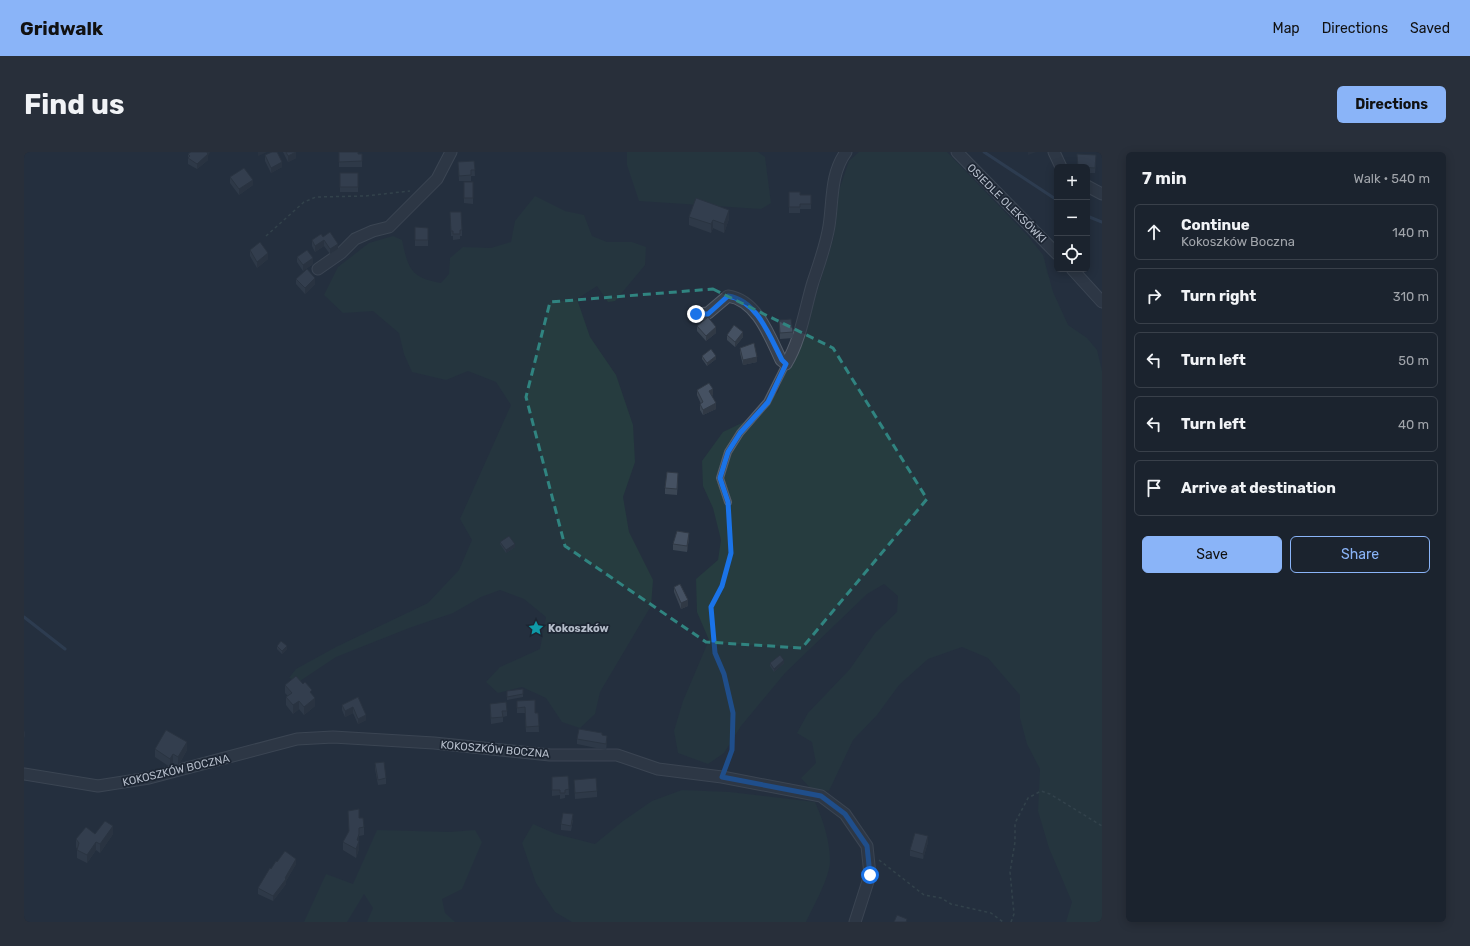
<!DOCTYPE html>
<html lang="en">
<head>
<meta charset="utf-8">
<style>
  body { margin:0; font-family:Rubik,sans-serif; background:#282f3a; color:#f1f3f6 }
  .controls { position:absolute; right:12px; top:12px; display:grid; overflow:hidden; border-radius:6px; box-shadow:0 2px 10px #0003 }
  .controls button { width:36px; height:36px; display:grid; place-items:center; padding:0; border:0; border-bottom:1px solid #39404a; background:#1b232e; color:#f1f3f6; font:20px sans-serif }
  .stop { position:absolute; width:12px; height:12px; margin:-9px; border:3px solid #1a73e8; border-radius:50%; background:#fff }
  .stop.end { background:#1a73e8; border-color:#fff; box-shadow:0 1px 4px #0008 }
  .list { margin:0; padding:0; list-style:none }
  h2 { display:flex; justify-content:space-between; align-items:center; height:52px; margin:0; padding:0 16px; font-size:17px }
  h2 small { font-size:13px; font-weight:400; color:#a0a4aa }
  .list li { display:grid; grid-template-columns:26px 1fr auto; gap:12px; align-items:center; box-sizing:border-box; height:56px; margin:0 8px 8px; padding:0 8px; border:1px solid #39404a; border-radius:6px }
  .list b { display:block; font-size:15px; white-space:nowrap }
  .list p { margin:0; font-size:13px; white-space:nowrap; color:#a0a4aa }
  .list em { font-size:13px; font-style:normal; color:#a0a4aa }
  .actions { display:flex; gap:8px; padding:12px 16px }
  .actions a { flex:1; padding:9px 0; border:1px solid #8ab4f8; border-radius:6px; text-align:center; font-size:14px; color:#8ab4f8 }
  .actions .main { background:#8ab4f8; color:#111 }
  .icon { flex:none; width:22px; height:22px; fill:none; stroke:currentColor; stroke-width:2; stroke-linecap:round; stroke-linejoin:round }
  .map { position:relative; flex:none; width:1078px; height:770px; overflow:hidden; border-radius:6px }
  header { display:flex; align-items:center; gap:24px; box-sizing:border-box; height:56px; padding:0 20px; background:#8ab4f8; color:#111 }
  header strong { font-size:19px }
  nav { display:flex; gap:22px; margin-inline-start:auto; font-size:14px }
  .intro { display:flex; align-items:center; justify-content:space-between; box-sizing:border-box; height:96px; padding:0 24px }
  h1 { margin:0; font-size:28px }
  .button { padding:10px 18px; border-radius:6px; background:#8ab4f8; color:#111; font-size:14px; font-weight:700 }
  main { display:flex; gap:24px; padding:0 24px }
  aside { flex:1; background:#1b232e; border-radius:6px; box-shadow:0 2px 10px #0003 }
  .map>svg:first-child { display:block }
</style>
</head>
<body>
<header>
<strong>Gridwalk</strong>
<nav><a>Map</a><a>Directions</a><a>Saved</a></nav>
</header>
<div class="intro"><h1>Find us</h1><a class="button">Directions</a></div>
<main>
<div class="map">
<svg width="1078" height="770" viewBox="0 0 1078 770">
  <rect width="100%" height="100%" fill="#242f3e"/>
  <!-- green -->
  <g fill="#263c3f">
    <polygon points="603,0 734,0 741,5 747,51 737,57 615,49 603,13"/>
    <polygon points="835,0 923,0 1004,84 1019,103 1029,140 1044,173 1063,186 1073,198 1078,219 1078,770 1042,770 1048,750 1025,696 1014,659 1016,617 1003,592 996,566 996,543 964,506 938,495 904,507 875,533 853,563 829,588 805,639 787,637 777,626 792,611 788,590 773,581 784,561 826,517 851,481 873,460 874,444 860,432 843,442 761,521 717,574 700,601 684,612 654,601 650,579 659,549 685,488 673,460 672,427 694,408 697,388 689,356 679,334 678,309 699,280 726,267 754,240 760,221 776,195 810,85 812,47 825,9"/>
    <path d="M 511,44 L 541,59 L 560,63 L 568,84 L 583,90 L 608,90 L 622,95 L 621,113 L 591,149 L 584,150 L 573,134 L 553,147 L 566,185 L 592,223 L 609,273 L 611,310 L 599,345 L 605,380 L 629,428 L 627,454 L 576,540 L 571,562 L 556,576 L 538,570 L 522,546 L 498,535 L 474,541 L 462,530 L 476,515 L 516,497 L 522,465 L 500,447 L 476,438 L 457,445 L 429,461 L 385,476 L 312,505 L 276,529 L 265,526 L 272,517 L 312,495 L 404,451 L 435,418 L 448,388 L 436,367 L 487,253 L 472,230 L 444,219 L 422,228 L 388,220 L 380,202 L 375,181 L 349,159 L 319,161 L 300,143 L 314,115 L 345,91 L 369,84 L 378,88 C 384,117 387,126 417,131 L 425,122 L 426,106 L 439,95 L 467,96 L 487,90 L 491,69 Z"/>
    <path d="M 658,638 L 706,640 L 791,650 C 799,668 806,689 806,709 C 806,725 789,755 782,770 L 548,770 L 531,760 L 512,731 L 498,691 L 509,672 L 532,682 L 571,692 L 599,669 L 628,649 Z"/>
    <polygon points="353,678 426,680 451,678 458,690 438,737 418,747 421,761 431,770 343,770 349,756 340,742 323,770 280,770 302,722 329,732"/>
  </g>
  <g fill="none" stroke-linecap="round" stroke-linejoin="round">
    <!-- stream -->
    <g stroke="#394c67" stroke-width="3">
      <polyline points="960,0 1033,48"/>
      <polyline points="1063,64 1078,70"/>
      <polyline points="0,465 41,497"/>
    </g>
    <defs>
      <polyline id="service" points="704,350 696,326 704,300 716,281 743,250 762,212"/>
      <g id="minor">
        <polyline points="933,0 1033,102"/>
        <polyline points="1030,0 1037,15"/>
        <polyline points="1063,34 1078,42"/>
        <polyline points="294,117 317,101 331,87 349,79 365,75 413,27 427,0"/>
        <polyline points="1048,117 1078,150"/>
        <path d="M 672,162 L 684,161 L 704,144 C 733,148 746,185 757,208 L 762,212 C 777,188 781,156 789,130 C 795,112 802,93 805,74 C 809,49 806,22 822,0"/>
        <polyline points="0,622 74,634 125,626 273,587 309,585 410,591 526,603 593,603 634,617 698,625 797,644 821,662 843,694 846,723 831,770"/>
      </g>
    </defs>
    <!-- service casing -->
    <use href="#service" stroke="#565f6c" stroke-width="8"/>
    <!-- minor casing -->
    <use href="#minor" stroke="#565f6c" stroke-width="13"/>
    <!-- path -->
    <g stroke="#44595c" stroke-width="1.5" stroke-dasharray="3 3" stroke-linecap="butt">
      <polyline points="242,84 280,50 292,45 341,44 386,39"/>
      <polyline points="701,616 708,598 709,561 700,522 691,501 687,455 697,435 707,401 704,358"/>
      <polyline points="855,708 900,743 917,746 927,752 967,761 979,770"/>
      <polyline points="987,770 990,762 986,720 991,690 991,671 1004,646 1017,639 1026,642 1078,674"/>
    </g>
    <!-- service -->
    <use href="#service" stroke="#38414e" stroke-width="5.5"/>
    <!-- minor -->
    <use href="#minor" stroke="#38414e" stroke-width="11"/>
  </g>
  <!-- wall -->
  <g fill="#3b4654">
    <polygon points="259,0 272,0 272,6 264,10"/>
    <polygon points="315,0 338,2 338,15 315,15"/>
    <polygon points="164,2 184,4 184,8 173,17 164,12"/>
    <polygon points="1053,2 1072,8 1071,21 1063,21 1063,15 1054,15"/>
    <polygon points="241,3 258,15 247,21 241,9"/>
    <polygon points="450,9 451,24 447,24 447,29 435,29 434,10"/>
    <polygon points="316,21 334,35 334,40 316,40"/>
    <polygon points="206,25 229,33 215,43 206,31"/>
    <polygon points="449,30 449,52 440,51 440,46"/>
    <polygon points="765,40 776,43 787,43 787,57 776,57 776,61 765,61"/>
    <polygon points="426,60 438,78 438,84 436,84 436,87 429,88 429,84 427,84"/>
    <polygon points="665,65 705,67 700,81 689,76 687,81 665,73"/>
    <polygon points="391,75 404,76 404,94 391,94"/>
    <polygon points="299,85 314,97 306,102 300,94 291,100 288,94 288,88"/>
    <polygon points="226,98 244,107 233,116 226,104"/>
    <polygon points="273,105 289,112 279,119 273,110"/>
    <polygon points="272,127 291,132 281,142 272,132"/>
    <polygon points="755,168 769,180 769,186 756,187"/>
    <polygon points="673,174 692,181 682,189 673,179"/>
    <polygon points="703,183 719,185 711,195 703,188"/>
    <polygon points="716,196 733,210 719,213 716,201"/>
    <polygon points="678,204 692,207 683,214 678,207"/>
    <polygon points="673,238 689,243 687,244 692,257 679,263 676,258 676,252 677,252 673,243"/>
    <polygon points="654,327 653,343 641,342 641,336"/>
    <polygon points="665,386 663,400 649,398 649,392"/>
    <polygon points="476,390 491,395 482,401 476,392"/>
    <polygon points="650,435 664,454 657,457 650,440"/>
    <polygon points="253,494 263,497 258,502 253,497"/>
    <polygon points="746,511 760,511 750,520 746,514"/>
    <polygon points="261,533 288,543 291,554 280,563 275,557 269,562 262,553 262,545 264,544 261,541"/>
    <polygon points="499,537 499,545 483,548 483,539"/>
    <polygon points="334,545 342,568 334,572 329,561 321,565 318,558 318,553"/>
    <polygon points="493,549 511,561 514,561 515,580 502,580 501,561 493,561"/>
    <polygon points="466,552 483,559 483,564 479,565 479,570 467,572"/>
    <polygon points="578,583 583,590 582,598 553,592 553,587"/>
    <polygon points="131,597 163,598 154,614 149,611 146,615 131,605"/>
    <polygon points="351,611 362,626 362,632 354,633 351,617"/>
    <polygon points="544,624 545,643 541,643 541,646 536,647 536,643 528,644 528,625"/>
    <polygon points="550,628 573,639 573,645 551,647"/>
    <polygon points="335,666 340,675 340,683 335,684 335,697 332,706 319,698 319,690"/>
    <polygon points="549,668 547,679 537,678 537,672"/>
    <polygon points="71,682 89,682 76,701 72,698 63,711 53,706 53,697 52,695 52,687"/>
    <polygon points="904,690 899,707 886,704 886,698"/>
    <polygon points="253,710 272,712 262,729 262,732 249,749 234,742 234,736 247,717"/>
  </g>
  <!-- shaded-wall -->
  <g fill="#303945">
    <polygon points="183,0 186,0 184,4 184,8 173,17 173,12"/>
    <polygon points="234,0 243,0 234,4"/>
    <polygon points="272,0 272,6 264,10 264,4"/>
    <polygon points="1004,0 1012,0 1004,3"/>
    <polygon points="258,10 258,15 247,21 247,16"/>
    <polygon points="229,28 229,33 215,43 215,37"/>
    <polygon points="705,58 705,67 700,81 700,72"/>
    <polygon points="689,68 689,76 687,81 687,72"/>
    <polygon points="300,88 300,94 291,100 291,94"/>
    <polygon points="314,92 314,97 306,102 306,97"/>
    <polygon points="244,101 244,107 233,116 233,110"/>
    <polygon points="289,106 289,112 279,119 279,113"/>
    <polygon points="291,126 291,132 281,142 281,136"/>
    <polygon points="692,175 692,181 682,189 682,184"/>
    <polygon points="719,180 719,185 711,195 711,190"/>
    <polygon points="692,204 692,207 683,214 683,211"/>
    <polygon points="733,205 733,210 719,213 719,208"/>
    <polygon points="689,237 689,243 685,245 685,239"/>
    <polygon points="692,251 692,257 679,263 679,258"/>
    <polygon points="665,381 665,386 663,400 663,394"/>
    <polygon points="491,392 491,395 482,401 482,398"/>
    <polygon points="664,448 664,454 657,457 657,451"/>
    <polygon points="263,494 263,497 258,502 258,499"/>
    <polygon points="760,508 760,511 750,520 750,517"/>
    <polygon points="291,546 291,554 280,563 280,555"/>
    <polygon points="275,549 275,557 269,562 269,553"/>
    <polygon points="329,555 329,561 321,565 321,559"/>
    <polygon points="342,563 342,568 334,572 334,567"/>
    <polygon points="1,579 1,584 0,586 0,580"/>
    <polygon points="583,584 583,590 582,598 582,592"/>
    <polygon points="163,590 163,598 154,614 154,605"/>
    <polygon points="149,602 149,611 146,615 146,607"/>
    <polygon points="89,674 89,682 76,701 76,692"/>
    <polygon points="335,682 335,697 332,706 332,697 333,688"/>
    <polygon points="904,684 904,690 899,707 899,702"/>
    <polygon points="72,690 72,698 63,711 63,703"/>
    <polygon points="272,707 272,712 262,729 262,732 249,749 249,744 261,726"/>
  </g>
  <!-- building -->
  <g fill="#455162" stroke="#303945">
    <polygon points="167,0 183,0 183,1 184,2 173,12 164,6 166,4 164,2"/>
    <polygon points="248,0 253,0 258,10 247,16 241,3"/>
    <polygon points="262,0 272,0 264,4"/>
    <polygon points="315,0 334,0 334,2 338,2 338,9 315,10"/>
    <polygon points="1053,2 1072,3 1071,16 1054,15"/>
    <polygon points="450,9 451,18 447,18 447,23 435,24 434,10"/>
    <polygon points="220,16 229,28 215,37 206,25"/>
    <rect x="316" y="21" width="18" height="14"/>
    <rect x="440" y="30" width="9" height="16"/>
    <polygon points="765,40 776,40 776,43 787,43 787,52 776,52 776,55 765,55"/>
    <polygon points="672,46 705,58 700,72 689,68 687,72 665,65"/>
    <polygon points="426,60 437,60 438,78 436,78 436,82 429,82 429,79 427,79"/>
    <polygon points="391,75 404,76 404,88 391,88"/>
    <polygon points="306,80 314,92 306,97 300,88 291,94 288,88 297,82 299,85"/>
    <polygon points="236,90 244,101 233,110 226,98"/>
    <polygon points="283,98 289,106 279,113 273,105"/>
    <polygon points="283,117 291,126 281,136 272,127"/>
    <polygon points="684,165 692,175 682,184 673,174"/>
    <polygon points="767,167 769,180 756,181 755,168"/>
    <polygon points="710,173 719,180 711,190 703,183"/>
    <polygon points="730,191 733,205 719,208 716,196"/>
    <polygon points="687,197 692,204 683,211 678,204"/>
    <polygon points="685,231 689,237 685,239 692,251 679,258 676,252 679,250 673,238"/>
    <polygon points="643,320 654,321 653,337 641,336"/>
    <polygon points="653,379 665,381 663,394 649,392"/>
    <polygon points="485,384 491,392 482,398 476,390"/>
    <polygon points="656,432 664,448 657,451 650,435"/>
    <polygon points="257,489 263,494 258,499 253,494"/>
    <polygon points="756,503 760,508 750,517 746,511"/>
    <polygon points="272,524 279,532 281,530 288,538 286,540 291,546 280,555 275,549 269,553 262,545 268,541 261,533"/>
    <polygon points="499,537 499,542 483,545 483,539"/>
    <polygon points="334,545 342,563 334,567 329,555 321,559 318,553"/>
    <polygon points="511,548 511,561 514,561 515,574 502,575 501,555 493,556 493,549"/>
    <polygon points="482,550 483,559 478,559 479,565 467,566 466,552"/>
    <polygon points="555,577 578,581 578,583 583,584 582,592 553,587"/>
    <polygon points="142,578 163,590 154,605 149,602 146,607 131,597"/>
    <polygon points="360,610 362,626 354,628 351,611"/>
    <polygon points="544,624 545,637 541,638 541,641 536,641 536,638 528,638 528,625"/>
    <polygon points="572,626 573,639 551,641 550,628"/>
    <polygon points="335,657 335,666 339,666 340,675 335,676 335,682 333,688 335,689 332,697 319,690 325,679 324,659"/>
    <polygon points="539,661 549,662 547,674 537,672"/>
    <polygon points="81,669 89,674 76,692 72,690 63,703 53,698 55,691 52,687 62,675 71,682"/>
    <polygon points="891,681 904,684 899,702 886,698"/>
    <polygon points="261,699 272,707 261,726 262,727 249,744 234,736 246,716 247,717 252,709 253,710"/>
    <polygon points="873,763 883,767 882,770 870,770"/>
  </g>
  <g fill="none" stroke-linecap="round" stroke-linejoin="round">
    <!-- route -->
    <path stroke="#1a73e8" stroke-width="5" d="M 672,162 L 684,162 L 704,144 C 733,148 746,185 758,208 L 762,212 L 744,250 L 716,281 L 704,300 L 696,326 L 704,350 L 707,401 L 698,434 L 687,455 L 691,501 L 700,522 L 709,561 L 708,598 L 698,625 L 797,644 L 821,662 L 843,694 L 846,723"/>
  </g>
  <!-- marked area -->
  <path d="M0 0H1078V770H0ZM 689,137 L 809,196 L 903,347 L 778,496 L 682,490 L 541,394 L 502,245 L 526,150 Z" fill="#242f3e" fill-opacity=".55" fill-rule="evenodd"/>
  <path fill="none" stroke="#308480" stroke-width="3" stroke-dasharray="8 5" stroke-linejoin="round" d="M 689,137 L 809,196 L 903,347 L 778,496 L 682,490 L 541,394 L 502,245 L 526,150 Z"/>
  <!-- icons -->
  <defs>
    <symbol id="sight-bare" viewBox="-9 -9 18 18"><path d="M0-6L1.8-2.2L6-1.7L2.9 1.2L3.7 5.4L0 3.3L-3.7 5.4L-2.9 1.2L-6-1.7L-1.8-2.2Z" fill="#0f9aa8" stroke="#1d2633" stroke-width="2.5" paint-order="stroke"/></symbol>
  </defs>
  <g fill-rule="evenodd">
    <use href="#sight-bare" x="501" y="465" width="22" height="22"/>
  </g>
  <g text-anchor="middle" stroke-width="3.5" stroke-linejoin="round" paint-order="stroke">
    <!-- street labels -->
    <g font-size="11" fill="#b4bcc9" stroke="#1d2633">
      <text transform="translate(983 51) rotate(45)" y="4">OSIEDLE OLEKSÓWKI</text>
      <text transform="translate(471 597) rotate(5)" y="4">KOKOSZKÓW BOCZNA</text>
      <text transform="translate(152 618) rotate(-13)" y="4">KOKOSZKÓW BOCZNA</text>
    </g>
    <!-- poi labels -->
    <g font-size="11" font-weight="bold" fill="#b4bcc9" stroke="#1d2633" text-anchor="start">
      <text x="524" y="480">Kokoszków</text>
    </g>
  </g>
</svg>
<div class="controls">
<button>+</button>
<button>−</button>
<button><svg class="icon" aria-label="locate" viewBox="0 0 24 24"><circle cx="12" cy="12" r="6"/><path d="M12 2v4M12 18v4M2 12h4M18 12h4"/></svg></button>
</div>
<div class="stop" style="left:846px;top:723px"></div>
<div class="stop end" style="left:672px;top:162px"></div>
</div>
<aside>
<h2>7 min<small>Walk · 540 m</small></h2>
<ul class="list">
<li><svg class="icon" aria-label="ahead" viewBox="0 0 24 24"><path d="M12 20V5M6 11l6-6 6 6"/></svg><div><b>Continue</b><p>Kokoszków Boczna</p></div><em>140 m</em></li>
<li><svg class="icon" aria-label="right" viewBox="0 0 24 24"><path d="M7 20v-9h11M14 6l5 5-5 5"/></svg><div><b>Turn right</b></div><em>310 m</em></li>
<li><svg class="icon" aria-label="left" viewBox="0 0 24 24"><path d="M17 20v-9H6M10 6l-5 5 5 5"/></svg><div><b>Turn left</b></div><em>50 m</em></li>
<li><svg class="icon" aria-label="left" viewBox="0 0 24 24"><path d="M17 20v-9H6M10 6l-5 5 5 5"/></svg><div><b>Turn left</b></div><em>40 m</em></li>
<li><svg class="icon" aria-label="arrive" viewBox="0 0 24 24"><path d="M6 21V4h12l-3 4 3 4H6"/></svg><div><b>Arrive at destination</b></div></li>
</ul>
<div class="actions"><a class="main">Save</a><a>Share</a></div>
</aside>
</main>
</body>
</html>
